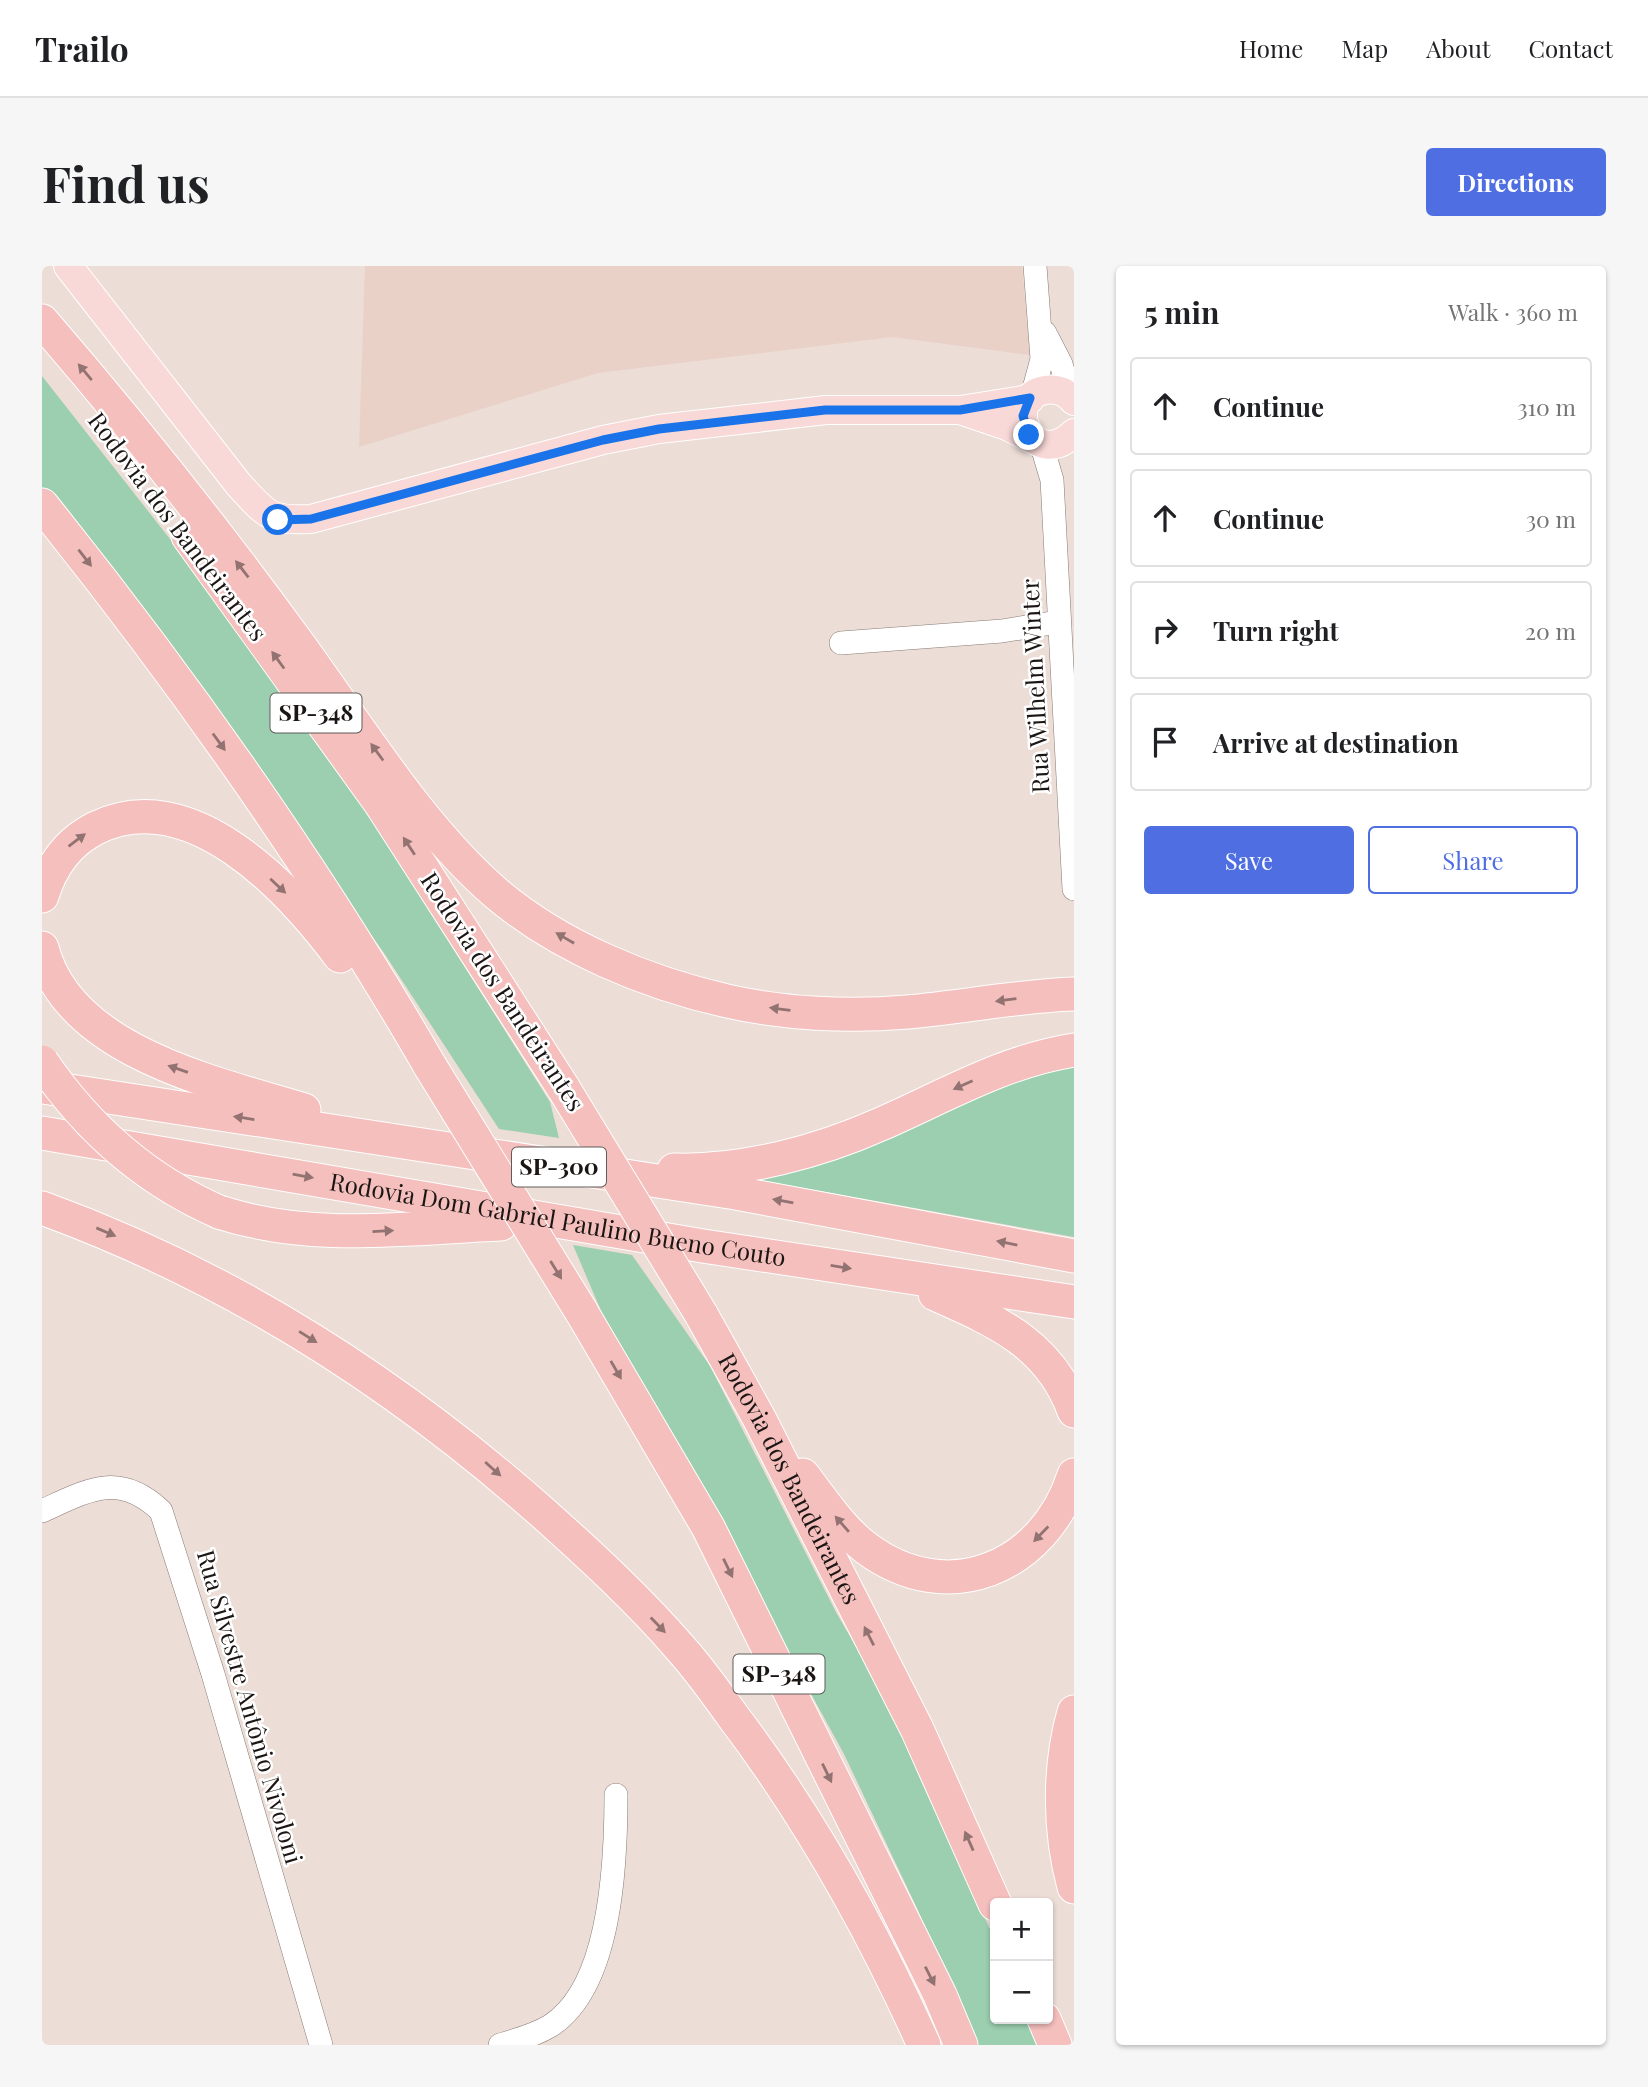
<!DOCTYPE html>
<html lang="en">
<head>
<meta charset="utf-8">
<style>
  body { margin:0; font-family:"Playfair Display",serif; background:#f6f6f6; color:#202124 }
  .controls { position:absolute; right:21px; bottom:21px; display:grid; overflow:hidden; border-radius:7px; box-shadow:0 2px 5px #0004 }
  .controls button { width:63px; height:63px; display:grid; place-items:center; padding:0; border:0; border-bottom:2px solid #e0e0e0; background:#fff; color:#202124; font:35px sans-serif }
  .stop { position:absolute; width:21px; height:21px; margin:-16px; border:5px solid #1a73e8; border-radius:50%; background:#fff }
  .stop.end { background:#1a73e8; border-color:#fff; box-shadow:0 2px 7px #0008 }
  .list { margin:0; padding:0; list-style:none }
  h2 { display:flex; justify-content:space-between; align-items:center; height:91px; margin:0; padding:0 28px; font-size:30px }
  h2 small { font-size:23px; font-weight:400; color:#757577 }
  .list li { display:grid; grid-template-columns:46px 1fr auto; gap:21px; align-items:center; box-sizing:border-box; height:98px; margin:0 14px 14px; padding:0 14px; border:2px solid #e0e0e0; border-radius:7px }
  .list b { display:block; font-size:26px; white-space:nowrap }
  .list em { font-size:23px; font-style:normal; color:#757577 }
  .actions { display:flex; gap:14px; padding:21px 28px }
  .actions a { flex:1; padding:16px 0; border:2px solid #4f6ee2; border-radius:7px; text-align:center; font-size:24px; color:#4f6ee2 }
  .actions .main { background:#4f6ee2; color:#fff }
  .icon { flex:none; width:38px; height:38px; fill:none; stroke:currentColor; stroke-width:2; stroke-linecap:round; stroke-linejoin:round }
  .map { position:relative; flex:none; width:1032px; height:1779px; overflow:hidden; border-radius:7px }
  header { display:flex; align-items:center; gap:42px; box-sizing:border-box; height:98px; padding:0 35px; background:#fff; border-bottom:2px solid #e0e0e0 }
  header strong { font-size:33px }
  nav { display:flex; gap:38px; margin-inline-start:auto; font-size:24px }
  .intro { display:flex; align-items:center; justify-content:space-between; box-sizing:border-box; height:168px; padding:0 42px }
  h1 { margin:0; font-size:49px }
  .button { padding:18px 32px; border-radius:7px; background:#4f6ee2; color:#fff; font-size:24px; font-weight:700 }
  main { display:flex; gap:42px; padding:0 42px }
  aside { flex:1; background:#fff; border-radius:7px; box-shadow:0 2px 5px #0004 }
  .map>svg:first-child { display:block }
</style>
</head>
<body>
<header>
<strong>Trailo</strong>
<nav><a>Home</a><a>Map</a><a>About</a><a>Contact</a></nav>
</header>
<div class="intro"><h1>Find us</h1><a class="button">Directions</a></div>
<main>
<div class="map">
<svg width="1032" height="1779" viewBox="0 0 1032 1779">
  <rect width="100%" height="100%" fill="#ecddd6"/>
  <!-- industrial -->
  <polygon fill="#e9d1c8" points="323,0 980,0 988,89 850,71 556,107 317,181"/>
  <!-- green -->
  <g fill="#9bcfaf">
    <polygon points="0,110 201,366 314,529 508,836 517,872 457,863 342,687 111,366 0,222"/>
    <polygon points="1032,786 1032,971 668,905"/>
    <polygon points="531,979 590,989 668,1100 795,1348 830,1408 914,1585 953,1675 953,1753 988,1753 999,1779 935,1779 873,1638 802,1488 560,1047"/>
  </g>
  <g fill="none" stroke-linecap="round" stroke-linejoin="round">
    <defs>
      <g id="minor">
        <polyline points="1003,67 1019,98 1029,131"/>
        <polyline points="990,130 1000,93 993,0"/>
        <polyline points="999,177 1010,214 1032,623"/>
        <polyline points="799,377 960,365 1016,356"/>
        <path d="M 0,1245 C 46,1224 77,1205 119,1245 L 171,1408 L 279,1779"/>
        <path d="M 458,1779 C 475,1774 493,1769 508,1760 C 570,1721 574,1594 574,1529"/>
      </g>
      <g id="major">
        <path d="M 26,0 L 197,219 C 225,249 227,255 269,253 L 561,174 L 617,163 L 784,144 L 918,144 L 988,133"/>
        <path d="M 1032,135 C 1025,126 1015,122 1003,124 C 957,133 991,207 1032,167"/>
        <polyline points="918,144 965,160 994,175"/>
      </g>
      <g id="highway">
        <path d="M 0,55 C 89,158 175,266 255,376 C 315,458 378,562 455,628 C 518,681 605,717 685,735 C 742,748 807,751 865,746 C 921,741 976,730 1032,728"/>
        <path d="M 0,239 C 142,416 275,604 388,800"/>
        <polyline points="146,270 339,538 522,823"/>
        <path d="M 0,630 C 9,600 26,576 54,562 C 149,516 247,622 298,690"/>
        <path d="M 0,682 C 26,786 174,817 262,844"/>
        <polyline points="2,821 694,927 1032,990"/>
        <path id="s1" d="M 0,867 L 661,980 L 1032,1036"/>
        <path d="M 632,904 C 701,906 776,886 839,858 C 903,830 962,795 1032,784"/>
        <path d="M 0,942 C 187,1010 353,1116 501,1247 C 549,1290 598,1335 640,1384 C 658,1404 674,1427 690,1449 C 768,1552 829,1661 882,1779"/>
        <path d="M 177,946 C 269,976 364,962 459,958"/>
        <path d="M 893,1028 C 954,1055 1008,1078 1032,1145"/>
        <polyline points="539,1045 666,1261 898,1729 919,1779"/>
        <path id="s2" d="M 659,1048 L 717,1152 L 875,1463 L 953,1638"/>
        <path d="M 761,1209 C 780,1234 799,1263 824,1282 C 906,1343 1002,1302 1032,1209"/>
        <path d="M 1032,1446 C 1016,1502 1017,1566 1032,1621"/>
        <polyline points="1002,1753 1013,1779"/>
      </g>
    </defs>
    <!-- minor casing -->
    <use href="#minor" stroke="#887b74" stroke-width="24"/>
    <!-- major casing -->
    <use href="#major" stroke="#fff" stroke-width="30"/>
    <!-- highway casing -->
    <use href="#highway" stroke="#fff" stroke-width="35"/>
    <!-- minor -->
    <use href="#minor" stroke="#fff" stroke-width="23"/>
    <!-- major -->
    <use href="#major" stroke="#f8d9d7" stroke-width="28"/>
    <!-- highway -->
    <use href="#highway" stroke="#f4bfbd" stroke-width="33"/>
    <defs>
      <g id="highway-bridge">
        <path d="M 0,796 C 45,862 104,914 177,946"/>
        <polyline points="388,800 539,1045"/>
        <polyline points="522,823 659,1048"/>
      </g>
    </defs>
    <!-- highway-bridge casing -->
    <use href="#highway-bridge" stroke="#fff" stroke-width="35" stroke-linecap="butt"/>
    <!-- highway-bridge -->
    <use href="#highway-bridge" stroke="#f4bfbd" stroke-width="33"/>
  </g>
  <!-- one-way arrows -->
  <defs><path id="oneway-solid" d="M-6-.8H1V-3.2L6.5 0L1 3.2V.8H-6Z" transform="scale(1.75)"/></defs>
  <g fill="#927371">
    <use href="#oneway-solid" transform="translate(43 106) rotate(-130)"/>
    <use href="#oneway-solid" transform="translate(43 292) rotate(52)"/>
    <use href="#oneway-solid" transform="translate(200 303) rotate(-128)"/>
    <use href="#oneway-solid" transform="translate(236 394) rotate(-126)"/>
    <use href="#oneway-solid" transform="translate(177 476) rotate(54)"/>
    <use href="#oneway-solid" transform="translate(335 486) rotate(-126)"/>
    <use href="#oneway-solid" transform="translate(35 574) rotate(-37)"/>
    <use href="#oneway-solid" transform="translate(367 580) rotate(-123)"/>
    <use href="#oneway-solid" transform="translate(236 620) rotate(43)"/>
    <use href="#oneway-solid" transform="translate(523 672) rotate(-150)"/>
    <use href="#oneway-solid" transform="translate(964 734) rotate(173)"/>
    <use href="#oneway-solid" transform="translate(738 743) rotate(-173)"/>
    <use href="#oneway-solid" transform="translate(136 803) rotate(-161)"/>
    <use href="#oneway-solid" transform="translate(921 819) rotate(156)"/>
    <use href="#oneway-solid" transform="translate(202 852) rotate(-171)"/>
    <use href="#oneway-solid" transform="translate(261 910) rotate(10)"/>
    <use href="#oneway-solid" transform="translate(741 935) rotate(-170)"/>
    <use href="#oneway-solid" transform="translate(341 965) rotate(-3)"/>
    <use href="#oneway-solid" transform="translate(64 966) rotate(23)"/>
    <use href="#oneway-solid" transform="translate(965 977) rotate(-169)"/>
    <use href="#oneway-solid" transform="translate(799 1001) rotate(9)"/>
    <use href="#oneway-solid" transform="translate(514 1004) rotate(58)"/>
    <use href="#oneway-solid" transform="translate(266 1071) rotate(32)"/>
    <use href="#oneway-solid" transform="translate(574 1104) rotate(60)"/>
    <use href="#oneway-solid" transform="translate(451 1203) rotate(42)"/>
    <use href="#oneway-solid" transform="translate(800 1258) rotate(-131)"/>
    <use href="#oneway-solid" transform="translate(999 1268) rotate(134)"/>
    <use href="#oneway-solid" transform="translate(686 1302) rotate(64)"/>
    <use href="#oneway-solid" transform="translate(616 1359) rotate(46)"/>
    <use href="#oneway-solid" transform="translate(827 1370) rotate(-117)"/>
    <use href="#oneway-solid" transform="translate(785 1507) rotate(64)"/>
    <use href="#oneway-solid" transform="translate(927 1575) rotate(-114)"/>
    <use href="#oneway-solid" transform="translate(888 1710) rotate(63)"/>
  </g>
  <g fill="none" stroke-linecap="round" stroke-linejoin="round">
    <!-- route -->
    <polyline stroke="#1a73e8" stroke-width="9" points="236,254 269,253 561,174 617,163 783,144 918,144 988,132 981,150 987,169"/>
  </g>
  <g text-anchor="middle" stroke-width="5" stroke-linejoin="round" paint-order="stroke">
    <!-- shield labels -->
    <g fill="#fff" stroke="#5f5c5a" stroke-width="2">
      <rect x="228.5" y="427.5" width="91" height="39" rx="5"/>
      <rect x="470" y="881.5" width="94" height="39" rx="5"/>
      <rect x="691.5" y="1388.5" width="91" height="39" rx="5"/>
    </g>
    <g font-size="23" font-weight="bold" fill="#1b1614">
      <text x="274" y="455">SP-348</text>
      <text x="517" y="909">SP-300</text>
      <text x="737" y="1416">SP-348</text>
    </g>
    <!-- street labels -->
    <g font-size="24" fill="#1b1614" stroke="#fff">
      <text transform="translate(135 261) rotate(53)" y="8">Rodovia dos Bandeirantes</text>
      <text transform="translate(994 420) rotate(-93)" y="8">Rua Wilhelm Winter</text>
      <text transform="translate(460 726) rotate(57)" y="8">Rodovia dos Bandeirantes</text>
      <text dy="8" stroke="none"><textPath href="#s1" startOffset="523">Rodovia Dom Gabriel Paulino Bueno Couto</textPath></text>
      <text dy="8" stroke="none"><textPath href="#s2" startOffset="187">Rodovia dos Bandeirantes</textPath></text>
      <text transform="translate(207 1441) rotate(74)" y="8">Rua Silvestre Antônio Nivoloni</text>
    </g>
  </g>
</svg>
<div class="controls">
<button>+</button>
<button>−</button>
</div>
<div class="stop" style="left:236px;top:254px"></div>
<div class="stop end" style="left:987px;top:169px"></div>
</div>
<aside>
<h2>5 min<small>Walk · 360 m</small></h2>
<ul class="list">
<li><svg class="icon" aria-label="ahead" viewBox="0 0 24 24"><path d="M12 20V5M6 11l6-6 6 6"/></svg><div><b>Continue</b></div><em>310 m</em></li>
<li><svg class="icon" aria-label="ahead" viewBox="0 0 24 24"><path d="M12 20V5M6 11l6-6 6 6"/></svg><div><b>Continue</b></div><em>30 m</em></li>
<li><svg class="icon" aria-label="right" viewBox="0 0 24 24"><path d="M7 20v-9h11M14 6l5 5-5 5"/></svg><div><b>Turn right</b></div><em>20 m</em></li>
<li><svg class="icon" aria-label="arrive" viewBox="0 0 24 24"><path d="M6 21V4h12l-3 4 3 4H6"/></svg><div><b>Arrive at destination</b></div></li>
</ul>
<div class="actions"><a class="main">Save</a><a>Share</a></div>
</aside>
</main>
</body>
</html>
